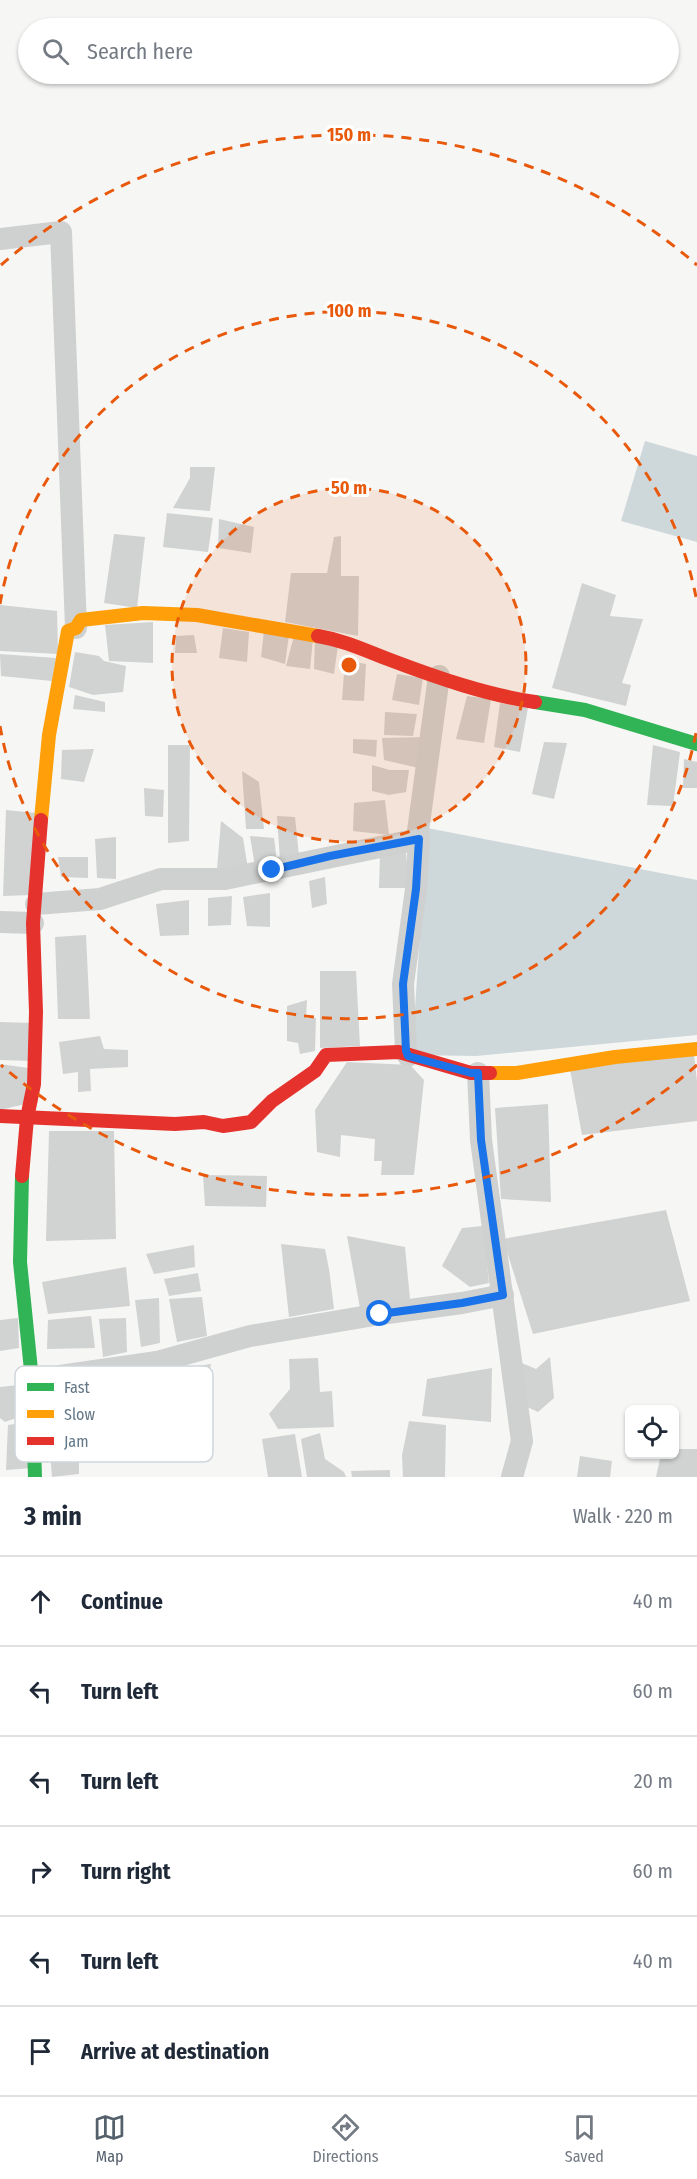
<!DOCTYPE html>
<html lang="en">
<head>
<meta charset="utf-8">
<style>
  body { margin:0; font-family:"Fira Sans Condensed",sans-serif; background:#f2f2f3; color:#1f2937 }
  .controls { position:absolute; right:18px; bottom:18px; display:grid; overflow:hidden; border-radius:9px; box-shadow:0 2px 4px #0004 }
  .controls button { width:54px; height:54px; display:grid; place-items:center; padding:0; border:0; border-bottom:2px solid #e0e1e3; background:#fff; color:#1f2937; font:30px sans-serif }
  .stop { position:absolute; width:18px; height:18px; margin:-14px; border:4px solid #1a73e8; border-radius:50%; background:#fff }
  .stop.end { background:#1a73e8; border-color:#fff; box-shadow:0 2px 6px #0008 }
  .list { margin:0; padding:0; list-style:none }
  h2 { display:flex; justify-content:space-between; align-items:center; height:78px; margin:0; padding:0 24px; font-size:26px }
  h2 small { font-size:20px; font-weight:400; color:#747a83 }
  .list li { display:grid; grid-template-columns:39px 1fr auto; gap:18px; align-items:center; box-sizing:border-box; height:90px; padding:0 24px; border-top:2px solid #e0e1e3 }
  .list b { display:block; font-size:22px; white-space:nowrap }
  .list em { font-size:20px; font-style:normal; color:#747a83 }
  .icon { flex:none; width:33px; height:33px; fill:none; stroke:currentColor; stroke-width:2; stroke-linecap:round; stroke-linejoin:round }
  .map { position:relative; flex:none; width:697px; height:1477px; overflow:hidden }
  .search { position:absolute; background:#fff; box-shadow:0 2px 4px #0004; left:18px; right:18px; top:18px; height:66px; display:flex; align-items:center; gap:15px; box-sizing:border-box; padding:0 21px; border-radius:33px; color:#747a83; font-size:22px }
  .sheet { height:618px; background:#fff }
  nav { display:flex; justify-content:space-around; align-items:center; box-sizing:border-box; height:84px; border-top:2px solid #e0e1e3; background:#fff; font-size:16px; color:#747a83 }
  nav a { display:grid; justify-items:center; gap:3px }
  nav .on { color:#55606d }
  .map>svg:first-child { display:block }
</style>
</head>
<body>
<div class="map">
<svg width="697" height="1477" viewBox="0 0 697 1477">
  <rect width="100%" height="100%" fill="#f6f6f5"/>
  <!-- water -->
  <g fill="#ced7da">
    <polygon points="645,441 697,456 697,542 621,521"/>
    <polygon points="427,828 697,880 697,1035 476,1056 415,1055 414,1024"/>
  </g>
  <!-- building -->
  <g fill="#d1d2d2">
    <polygon points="190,467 215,467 210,511 173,508 190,478"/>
    <polygon points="167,513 213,518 208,552 163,547"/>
    <polygon points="219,519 254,527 251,553 218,548"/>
    <polygon points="114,534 145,537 137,608 104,603"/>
    <polygon points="341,536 341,576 359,576 358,636 285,622 291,573 327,573 334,537"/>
    <polygon points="582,583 616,595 610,616 643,619 622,683 631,685 626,706 552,688"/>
    <polygon points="0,605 57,611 58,654 0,651"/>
    <polygon points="153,622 153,663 109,661 105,625"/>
    <polygon points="223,628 249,632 247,662 219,658"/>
    <polygon points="264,631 289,635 285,664 261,657"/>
    <polygon points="194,635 197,653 175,653 176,636"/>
    <polygon points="294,636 313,639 310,669 286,666"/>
    <polygon points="315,638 338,645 334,674 314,669"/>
    <polygon points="75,652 99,656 104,661 126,666 123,692 93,695 69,687"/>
    <polygon points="0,654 56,658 52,681 1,676"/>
    <polygon points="345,660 366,664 364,701 342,700"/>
    <polygon points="397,674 423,678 419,705 392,700"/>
    <polygon points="75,695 105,702 105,712 73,709"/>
    <polygon points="467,696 491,699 484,743 456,739"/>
    <polygon points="500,703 528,708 520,752 494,747"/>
    <polygon points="385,712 417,714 413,736 384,735"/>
    <polygon points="424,737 423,769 384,760 382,738"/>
    <polygon points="353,739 377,740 376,757 353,753"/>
    <polygon points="544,742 567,743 554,799 532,794"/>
    <polygon points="168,745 190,745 189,841 168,843"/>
    <polygon points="653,745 680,752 673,806 647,805"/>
    <polygon points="94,749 84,782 61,779 62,750"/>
    <polygon points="684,759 697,762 697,788 683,788"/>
    <polygon points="372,765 390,770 409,770 406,792 389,795 372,791"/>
    <polygon points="242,771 259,782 264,829 246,829"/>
    <polygon points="144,788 164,790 163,817 145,816"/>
    <polygon points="385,800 389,835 353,831 354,803"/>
    <polygon points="6,810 36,813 31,895 3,896"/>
    <polygon points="277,816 295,817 299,856 280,860"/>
    <polygon points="221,821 243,838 248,869 217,869"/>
    <polygon points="250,836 274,838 277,861 255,867"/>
    <polygon points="116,837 116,879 97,878 95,839"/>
    <polygon points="406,852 409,888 379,888 380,854"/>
    <polygon points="58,857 88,857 88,878 61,877"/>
    <polygon points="325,877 327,904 312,908 309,881"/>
    <polygon points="270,893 270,927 247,926 243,897"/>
    <polygon points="232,896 231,925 208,926 208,898"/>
    <polygon points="189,900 189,935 160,936 156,904"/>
    <polygon points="86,935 90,1019 58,1019 55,937"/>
    <polygon points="320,971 356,971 360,1046 320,1048"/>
    <polygon points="307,1000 306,1018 316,1018 315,1051 300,1054 298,1043 287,1041 287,1006"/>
    <polygon points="0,1022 33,1023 32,1061 0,1060"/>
    <polygon points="100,1036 104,1049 128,1050 128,1067 90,1069 91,1091 78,1092 78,1072 63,1074 59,1042"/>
    <polygon points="694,1055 697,1081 697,1121 582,1135 569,1064"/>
    <polygon points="347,1062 410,1065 424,1080 414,1175 381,1175 382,1161 374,1161 375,1139 341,1135 340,1157 317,1152 315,1110"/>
    <polygon points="0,1064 28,1068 25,1104 0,1110"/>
    <polygon points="548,1104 551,1202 501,1199 495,1108"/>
    <polygon points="49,1131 114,1131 116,1239 46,1241"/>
    <polygon points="203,1175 267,1176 266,1207 205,1206"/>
    <polygon points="666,1210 690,1301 533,1334 503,1239"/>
    <polygon points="483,1226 489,1283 470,1287 442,1266 462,1228"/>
    <polygon points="347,1236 405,1247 410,1299 360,1308"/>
    <polygon points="281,1244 325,1249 329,1269 334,1309 289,1317"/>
    <polygon points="194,1245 195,1267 154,1274 146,1254"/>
    <polygon points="126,1267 130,1306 48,1314 42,1282"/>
    <polygon points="198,1273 201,1291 169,1296 164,1279"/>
    <polygon points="202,1297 207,1336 177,1342 169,1299"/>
    <polygon points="159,1298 160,1343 141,1347 135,1300"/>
    <polygon points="91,1316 95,1348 47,1349 48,1320"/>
    <polygon points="18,1318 19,1348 0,1351 0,1320"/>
    <polygon points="126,1318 127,1352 103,1357 99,1319"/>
    <polygon points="550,1357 554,1398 538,1412 521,1404 517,1361 536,1369"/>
    <polygon points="318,1358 320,1392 332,1391 334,1427 278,1429 269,1414 290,1389 289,1359"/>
    <polygon points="211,1364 204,1404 169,1406 167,1371"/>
    <polygon points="492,1368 491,1422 422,1416 427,1379"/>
    <polygon points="26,1384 30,1413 5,1422 0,1418 0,1387"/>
    <polygon points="409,1421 446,1425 445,1477 403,1477 402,1455"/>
    <polygon points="30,1422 31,1468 6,1470 8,1425"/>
    <polygon points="320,1433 325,1459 344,1472 346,1477 307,1477 301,1439"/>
    <polygon points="79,1434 79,1474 52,1477 49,1438"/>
    <polygon points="295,1434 302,1477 268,1477 262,1439"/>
    <polygon points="674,1449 697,1449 697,1477 656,1477 661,1454 674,1454"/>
    <polygon points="580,1456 612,1461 610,1477 577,1477"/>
    <polygon points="390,1470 390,1477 352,1477 351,1471"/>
  </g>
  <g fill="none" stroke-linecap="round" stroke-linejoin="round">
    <!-- street -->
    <g stroke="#cfd1d1" stroke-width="22">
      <polyline points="0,239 61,232 76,628"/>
      <polyline points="36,904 100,899 161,879 225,879 419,839"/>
      <polyline points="0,922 33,923"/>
      <polyline points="408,1056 406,1051 403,984 416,889 419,839 418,831 439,676"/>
      <polyline points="478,1073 481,1140 522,1441 512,1477"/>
      <polyline points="32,1380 157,1362 250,1336 380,1314 462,1303 503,1295"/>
    </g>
    <!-- fast -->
    <g stroke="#30b455" stroke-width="14">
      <polyline points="535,702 585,710 697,744"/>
      <polyline points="22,1176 20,1262 32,1380 35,1477"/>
    </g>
    <!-- slow -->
    <g stroke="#ff9f0a" stroke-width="14">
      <polyline points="41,820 49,735 68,631 76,628 81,620 143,613 197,615 318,636"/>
      <polyline points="490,1073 517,1073 615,1057 697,1049"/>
    </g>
    <!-- jam -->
    <g stroke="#e5322d" stroke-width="14">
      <path d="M 318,636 C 347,641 366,651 393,661 C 438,678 487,695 535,702"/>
      <polyline points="0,1116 175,1124 204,1122 223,1126 251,1122 272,1101 315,1071 326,1055 399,1052 471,1073 490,1073"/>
      <polyline points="22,1176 27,1118 34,1084 36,1012 33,923 41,820"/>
    </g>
  </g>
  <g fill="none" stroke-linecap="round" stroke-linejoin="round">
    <!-- route -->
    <polyline stroke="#1a73e8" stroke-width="8" points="272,870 330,856 419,839 416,889 403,984 406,1051 408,1056 471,1073 478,1073 481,1140 503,1295 462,1303 380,1314"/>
  </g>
  <!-- distance rings -->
  <circle cx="349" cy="665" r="177" fill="#e8590c" fill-opacity=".12"/>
  <g fill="none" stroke="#e8590c" stroke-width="3" stroke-dasharray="10 8">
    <circle cx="349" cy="665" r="177"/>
    <path d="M696 733A354 354 0 0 1 0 726M0 604A354 354 0 0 1 696 597"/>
    <path d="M697 1065A530 530 0 0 1 1 1065M1 265A530 530 0 0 1 697 265"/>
  </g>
  <!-- legend -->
  <rect x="15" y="1366" width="198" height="96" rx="9" fill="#fff" stroke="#d0d6db" stroke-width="1.5"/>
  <rect x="27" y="1383" width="27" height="8" fill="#30b455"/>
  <rect x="27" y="1410" width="27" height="8" fill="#ff9f0a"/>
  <rect x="27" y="1437" width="27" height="8" fill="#e5322d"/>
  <g font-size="16" fill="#647887">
    <text x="64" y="1393">Fast</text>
    <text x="64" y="1420">Slow</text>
    <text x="64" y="1447">Jam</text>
  </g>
  <circle cx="349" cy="665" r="9" fill="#e8590c" stroke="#fff" stroke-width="3"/>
  <g font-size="18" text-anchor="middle" font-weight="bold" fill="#e8590c" stroke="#fff" stroke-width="6" stroke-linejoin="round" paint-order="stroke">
    <text x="349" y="141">150 m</text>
    <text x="349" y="317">100 m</text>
    <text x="349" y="494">50 m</text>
  </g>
</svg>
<div class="controls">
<button><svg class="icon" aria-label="locate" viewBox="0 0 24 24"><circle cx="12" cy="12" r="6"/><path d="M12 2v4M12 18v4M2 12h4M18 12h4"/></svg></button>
</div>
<div class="stop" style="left:380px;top:1314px"></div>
<div class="stop end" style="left:272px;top:870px"></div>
<div class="search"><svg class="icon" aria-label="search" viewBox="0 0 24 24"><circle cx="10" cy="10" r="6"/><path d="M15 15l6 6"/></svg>Search here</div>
</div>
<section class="sheet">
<h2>3 min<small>Walk · 220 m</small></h2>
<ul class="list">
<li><svg class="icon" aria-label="ahead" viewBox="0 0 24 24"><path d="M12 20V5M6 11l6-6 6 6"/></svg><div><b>Continue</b></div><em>40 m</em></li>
<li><svg class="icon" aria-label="left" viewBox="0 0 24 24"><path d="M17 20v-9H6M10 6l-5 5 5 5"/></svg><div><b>Turn left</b></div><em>60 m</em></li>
<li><svg class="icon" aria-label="left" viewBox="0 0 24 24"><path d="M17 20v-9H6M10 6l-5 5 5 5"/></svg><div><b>Turn left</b></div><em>20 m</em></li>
<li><svg class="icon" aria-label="right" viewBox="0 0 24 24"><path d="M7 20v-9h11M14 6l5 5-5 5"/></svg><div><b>Turn right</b></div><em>60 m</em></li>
<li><svg class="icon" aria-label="left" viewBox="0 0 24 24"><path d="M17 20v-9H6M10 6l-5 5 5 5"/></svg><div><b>Turn left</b></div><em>40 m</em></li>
<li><svg class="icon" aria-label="arrive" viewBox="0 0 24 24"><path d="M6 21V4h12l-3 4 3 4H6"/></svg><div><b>Arrive at destination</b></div></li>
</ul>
</section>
<nav>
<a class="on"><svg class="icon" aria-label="map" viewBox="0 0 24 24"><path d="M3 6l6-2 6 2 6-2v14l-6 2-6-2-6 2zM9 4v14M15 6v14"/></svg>Map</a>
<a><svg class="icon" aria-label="directions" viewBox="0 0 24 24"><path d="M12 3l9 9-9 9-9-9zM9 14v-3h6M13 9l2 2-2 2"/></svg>Directions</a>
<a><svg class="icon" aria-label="saved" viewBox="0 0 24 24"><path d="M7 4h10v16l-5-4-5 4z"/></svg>Saved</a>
</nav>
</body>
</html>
